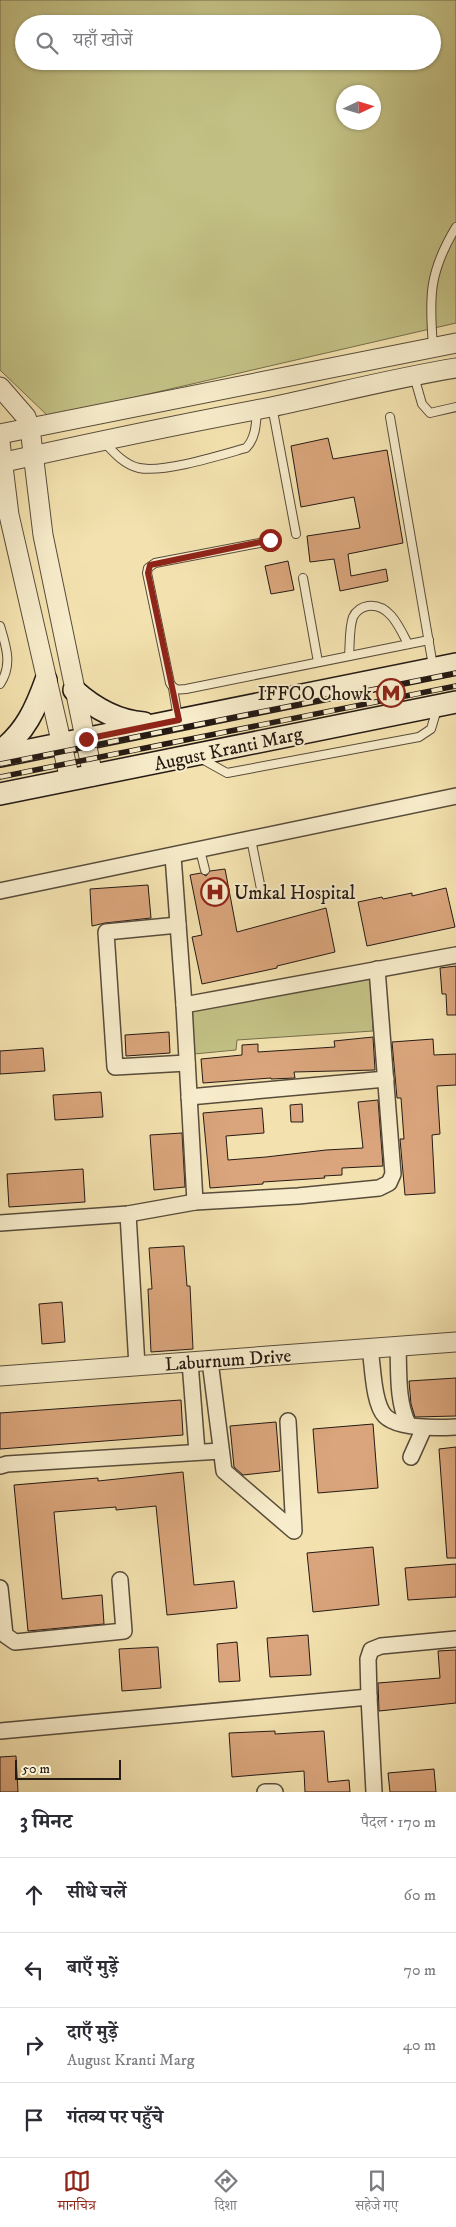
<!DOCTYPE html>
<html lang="hi">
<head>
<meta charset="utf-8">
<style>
  body { margin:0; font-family:"IM FELL DW Pica","Noto Serif Devanagari",serif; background:#f7f7f7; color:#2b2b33 }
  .compass { position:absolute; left:336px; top:85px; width:45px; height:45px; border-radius:50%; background:#fff; box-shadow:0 1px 4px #0004; rotate:86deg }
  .scale { position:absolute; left:15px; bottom:12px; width:106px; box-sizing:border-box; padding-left:5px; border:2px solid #251a14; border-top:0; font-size:14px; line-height:18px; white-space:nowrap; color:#251a14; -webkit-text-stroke:4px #f7eccb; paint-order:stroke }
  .stop { position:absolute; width:15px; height:15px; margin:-11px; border:4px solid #8f2418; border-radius:50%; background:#fff }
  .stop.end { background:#8f2418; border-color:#fff; box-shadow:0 1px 5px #0008 }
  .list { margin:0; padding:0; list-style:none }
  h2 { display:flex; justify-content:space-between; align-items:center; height:65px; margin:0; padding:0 20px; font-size:21px }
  h2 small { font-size:16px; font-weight:400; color:#7c7c81 }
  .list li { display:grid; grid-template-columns:32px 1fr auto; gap:15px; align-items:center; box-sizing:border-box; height:75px; padding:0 20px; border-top:1px solid #e1e1e2 }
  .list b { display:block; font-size:19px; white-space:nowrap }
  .list p { margin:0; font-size:16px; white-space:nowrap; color:#7c7c81 }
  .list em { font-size:16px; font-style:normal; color:#7c7c81 }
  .icon { flex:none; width:28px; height:28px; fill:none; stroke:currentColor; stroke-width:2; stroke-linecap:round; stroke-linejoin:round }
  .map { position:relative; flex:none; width:456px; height:1792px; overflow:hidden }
  .search { position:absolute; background:#fff; box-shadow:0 1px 4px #0004; left:15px; right:15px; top:15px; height:55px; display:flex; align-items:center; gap:12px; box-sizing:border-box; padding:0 18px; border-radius:28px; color:#7c7c81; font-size:19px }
  .sheet { height:365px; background:#fff }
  nav { display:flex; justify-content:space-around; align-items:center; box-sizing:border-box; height:70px; border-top:1px solid #e1e1e2; background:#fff; font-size:14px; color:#7c7c81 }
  nav a { display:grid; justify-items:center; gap:2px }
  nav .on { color:#8f2418 }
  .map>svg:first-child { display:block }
</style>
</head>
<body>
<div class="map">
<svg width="456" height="1792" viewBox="0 0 456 1792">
  <rect width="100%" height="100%" fill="#f3e2af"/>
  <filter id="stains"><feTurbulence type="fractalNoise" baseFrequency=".004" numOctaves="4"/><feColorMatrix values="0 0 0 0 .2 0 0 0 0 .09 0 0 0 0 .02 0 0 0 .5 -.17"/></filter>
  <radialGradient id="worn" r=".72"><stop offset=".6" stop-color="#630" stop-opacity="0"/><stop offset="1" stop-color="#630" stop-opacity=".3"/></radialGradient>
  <!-- green -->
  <g fill="#c3c185" stroke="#746e4c" fill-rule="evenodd">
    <path d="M 0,0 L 456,0 L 456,323 L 49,417 L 0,370 ZM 24,24 L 432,24 L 432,61 L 24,61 ZM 344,92 L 374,92 L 374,122 L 344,122 Z"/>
    <polygon points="370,977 373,1031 237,1040 236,1050 194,1054 191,1010"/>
  </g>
  <!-- building -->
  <g fill="#daa57c" stroke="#251a14">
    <polygon points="328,438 333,459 387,450 403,543 348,554 351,576 386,569 388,581 340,591 334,559 310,562 307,536 360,528 354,497 301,507 291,446"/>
    <polygon points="288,561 294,590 271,594 265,566"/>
    <polygon points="225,869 237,932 326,908 335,952 277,966 277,968 202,984 192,937 202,935 190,875 201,873 206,876 210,871"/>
    <polygon points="148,885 151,918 105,923 92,926 90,889"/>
    <polygon points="446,888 455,927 367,946 358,902 382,897 383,899 412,893 412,896"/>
    <polygon points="456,966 456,1015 447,1015 446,994 442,994 440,968"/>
    <polygon points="169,1032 170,1053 126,1056 125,1035"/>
    <polygon points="373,1037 375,1070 294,1072 295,1078 271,1079 271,1078 203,1083 201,1059 242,1055 242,1045 258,1044 258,1052 335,1047 334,1041"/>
    <polygon points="433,1039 434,1055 456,1054 456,1085 437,1086 440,1134 432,1135 435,1193 405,1195 400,1139 404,1139 401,1098 397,1098 392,1042"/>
    <polygon points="43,1048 45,1071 0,1074 0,1051"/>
    <polygon points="101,1092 103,1117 55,1120 53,1095"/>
    <polygon points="378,1100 383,1166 342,1168 342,1175 324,1176 325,1178 263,1182 263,1184 210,1188 203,1113 262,1108 264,1133 226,1136 228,1160 266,1157 326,1150 363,1148 358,1102"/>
    <polygon points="302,1104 303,1122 291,1122 290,1105"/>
    <polygon points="182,1133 185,1187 154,1190 150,1135"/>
    <polygon points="83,1169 85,1202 9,1207 7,1174"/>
    <polygon points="184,1246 187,1286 190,1286 193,1349 151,1352 148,1289 152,1289 149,1248"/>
    <polygon points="62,1302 65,1342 42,1344 39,1304"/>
    <polygon points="456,1378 456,1416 415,1417 411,1404 409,1381"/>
    <polygon points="181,1400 183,1435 0,1449 0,1413"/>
    <polygon points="276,1422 280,1471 243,1475 234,1467 230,1426"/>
    <polygon points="373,1424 378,1488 318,1493 313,1429"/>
    <polygon points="456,1447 456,1558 447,1558 439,1449"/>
    <polygon points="183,1472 194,1585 234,1581 237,1608 167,1615 156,1506 116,1510 116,1507 54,1512 62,1599 102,1595 104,1624 28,1631 14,1485 98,1478 98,1481"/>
    <polygon points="373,1547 379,1605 313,1612 307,1553"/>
    <polygon points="456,1564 456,1597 408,1600 405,1568"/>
    <polygon points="308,1635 311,1675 270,1677 267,1638"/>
    <polygon points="237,1642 240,1681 219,1682 217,1644"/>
    <polygon points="158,1647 161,1688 122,1691 119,1649"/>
    <polygon points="456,1650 456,1703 379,1711 378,1683 440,1678 438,1651"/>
    <polygon points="275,1731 275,1734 324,1731 328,1782 349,1780 350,1792 305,1792 304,1771 232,1777 229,1733"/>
    <polygon points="16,1756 18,1792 0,1792 0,1757"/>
    <polygon points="434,1769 436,1792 390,1792 388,1773"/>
  </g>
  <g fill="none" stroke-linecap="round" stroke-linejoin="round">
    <defs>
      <g id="service">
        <path d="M 433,346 C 429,296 429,272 456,227"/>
        <polyline points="414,376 422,404 430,413 456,407"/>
        <polyline points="272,406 296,534"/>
        <polyline points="390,417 433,666"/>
        <path d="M 105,443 C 114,453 125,465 139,468 C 164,473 221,455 246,448 C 256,438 256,423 257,410"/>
        <path d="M 270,541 L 155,563 L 148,568 L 147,573 L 170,683 C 174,690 178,690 186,689 L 429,640"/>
        <polyline points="303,578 318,662"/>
        <path d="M 0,626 C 6,646 13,665 0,684"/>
        <path d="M 349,656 C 350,645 349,628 353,617 C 356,611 362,607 368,606 C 390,603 400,629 408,644"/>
        <polyline points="173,688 178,718"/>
        <polyline points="200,758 227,773 419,737 431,729 437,709"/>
        <polyline points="251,839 261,889"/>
        <polyline points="200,850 205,870"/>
      </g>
      <g id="minor">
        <polyline points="173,856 184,1005 195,1202"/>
        <polyline points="0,891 456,796"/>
        <polyline points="178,925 106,932 115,1067 187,1063"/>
        <polyline points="184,1005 456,955"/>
        <polyline points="189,1097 386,1079"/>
        <polyline points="128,1214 137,1366"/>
        <polyline points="0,1223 128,1214 195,1202 298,1196 379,1188 389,1183 393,1174 377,969"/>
        <path d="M 398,1347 C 399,1372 397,1401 408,1424"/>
        <path d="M 370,1349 C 373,1366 373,1403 385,1416 C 398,1429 439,1428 456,1427"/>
        <polyline points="210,1361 224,1471 294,1531 288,1421"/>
        <polyline points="190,1362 197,1452"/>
        <polyline points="411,1457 424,1428"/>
        <polyline points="0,1466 7,1464 221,1451"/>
        <polyline points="0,1588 5,1635 15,1642 124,1631 120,1580"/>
        <polyline points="369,1697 368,1659 371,1650 381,1646 456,1639"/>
        <polyline points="0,1731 369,1697 374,1792"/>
        <polyline points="265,1792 275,1792"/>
      </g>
      <g id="tertiary">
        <polyline points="0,387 26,417 30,428 43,535 93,776"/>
        <polyline points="0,434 456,343"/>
        <polyline points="0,442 9,515 70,780"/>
        <path d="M 0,463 C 90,443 180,424 271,407 C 333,394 394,378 456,368"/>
        <polyline points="0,1376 456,1342"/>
      </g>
      <g id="secondary">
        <path d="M 74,690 C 94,708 116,721 144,723"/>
        <path d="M 0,751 C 25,733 36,708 46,680"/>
        <polyline points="0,756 456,664"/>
        <polyline points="0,794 456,702"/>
      </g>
    </defs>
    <!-- service casing -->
    <use href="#service" stroke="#584c3b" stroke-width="10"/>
    <!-- minor casing -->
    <use href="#minor" stroke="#584c3b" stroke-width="18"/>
    <!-- tertiary casing -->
    <use href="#tertiary" stroke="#584c3b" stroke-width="21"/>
    <!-- secondary casing -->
    <use href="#secondary" stroke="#251a14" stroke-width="24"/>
    <!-- service -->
    <use href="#service" stroke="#f7eccb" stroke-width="8"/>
    <!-- minor -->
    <use href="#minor" stroke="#f7eccb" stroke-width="15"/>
    <!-- tertiary -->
    <use href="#tertiary" stroke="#f7eccb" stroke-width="19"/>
    <!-- secondary -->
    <use href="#secondary" stroke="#f7eccb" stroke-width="21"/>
    <defs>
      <g id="rail">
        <polyline points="0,764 456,673"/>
        <polyline points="0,777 456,686"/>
      </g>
    </defs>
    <!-- rail casing -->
    <use href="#rail" stroke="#251a14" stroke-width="5.5"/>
    <!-- rail -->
    <use href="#rail" stroke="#f7eccb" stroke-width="4" stroke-dasharray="11" stroke-linecap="butt"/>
  </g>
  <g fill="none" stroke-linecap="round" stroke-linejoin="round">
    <!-- route -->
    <polyline stroke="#8f2418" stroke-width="6" points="86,739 179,720 148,573 150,565 270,540"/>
  </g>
  <!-- icons -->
  <defs>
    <symbol id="metro-ring" viewBox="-11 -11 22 22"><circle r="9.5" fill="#f7eccb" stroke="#8f2418" stroke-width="1.5"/><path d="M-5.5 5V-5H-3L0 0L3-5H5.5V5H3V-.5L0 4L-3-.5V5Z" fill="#8f2418"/></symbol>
    <symbol id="hospital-ring" viewBox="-11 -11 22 22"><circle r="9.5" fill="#f7eccb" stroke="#8f2418" stroke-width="1.5"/><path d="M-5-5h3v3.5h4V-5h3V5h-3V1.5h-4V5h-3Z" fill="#8f2418"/></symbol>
  </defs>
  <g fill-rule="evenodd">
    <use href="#metro-ring" x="375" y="677" width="32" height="32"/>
    <use href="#hospital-ring" x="199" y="876" width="32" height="32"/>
  </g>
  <g text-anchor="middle" stroke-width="4" stroke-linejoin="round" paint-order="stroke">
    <!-- poi labels -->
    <g font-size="19" fill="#251a14" stroke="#f7eccb" text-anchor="end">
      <text x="372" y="700">IFFCO Chowk</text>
      <text x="234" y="899" text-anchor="start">Umkal Hospital</text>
    </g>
    <!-- street labels -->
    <g font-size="19" fill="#251a14" stroke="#f7eccb">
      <text transform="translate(228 748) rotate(-12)" y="7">August Kranti Marg</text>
      <text transform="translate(228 1359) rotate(-4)" y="7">Laburnum Drive</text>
    </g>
  </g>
  <rect width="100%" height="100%" filter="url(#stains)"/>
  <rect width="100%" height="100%" fill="url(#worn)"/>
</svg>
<svg class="compass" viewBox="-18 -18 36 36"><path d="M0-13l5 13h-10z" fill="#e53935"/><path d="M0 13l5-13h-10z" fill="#7c7c81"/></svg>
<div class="scale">50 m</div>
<div class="stop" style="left:270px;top:540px"></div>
<div class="stop end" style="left:86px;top:739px"></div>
<div class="search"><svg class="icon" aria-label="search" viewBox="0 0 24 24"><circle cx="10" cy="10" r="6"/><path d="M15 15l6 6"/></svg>यहाँ खोजें</div>
</div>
<section class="sheet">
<h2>3 मिनट<small>पैदल · 170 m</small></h2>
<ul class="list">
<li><svg class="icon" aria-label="ahead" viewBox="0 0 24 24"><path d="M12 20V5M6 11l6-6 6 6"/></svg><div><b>सीधे चलें</b></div><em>60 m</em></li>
<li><svg class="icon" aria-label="left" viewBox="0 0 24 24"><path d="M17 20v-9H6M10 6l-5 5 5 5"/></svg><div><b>बाएँ मुड़ें</b></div><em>70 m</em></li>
<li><svg class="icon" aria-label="right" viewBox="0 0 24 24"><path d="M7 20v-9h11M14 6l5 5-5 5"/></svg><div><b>दाएँ मुड़ें</b><p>August Kranti Marg</p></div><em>40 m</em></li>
<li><svg class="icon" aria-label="arrive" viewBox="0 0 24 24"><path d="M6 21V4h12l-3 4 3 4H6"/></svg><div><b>गंतव्य पर पहुँचे</b></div></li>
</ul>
</section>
<nav>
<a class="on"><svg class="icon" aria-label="map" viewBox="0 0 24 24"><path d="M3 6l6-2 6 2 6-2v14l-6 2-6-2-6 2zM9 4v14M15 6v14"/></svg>मानचित्र</a>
<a><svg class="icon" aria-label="directions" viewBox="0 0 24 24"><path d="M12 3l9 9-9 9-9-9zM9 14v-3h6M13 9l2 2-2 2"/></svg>दिशा</a>
<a><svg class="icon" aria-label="saved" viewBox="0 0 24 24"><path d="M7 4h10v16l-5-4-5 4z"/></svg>सहेजे गए</a>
</nav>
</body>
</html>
